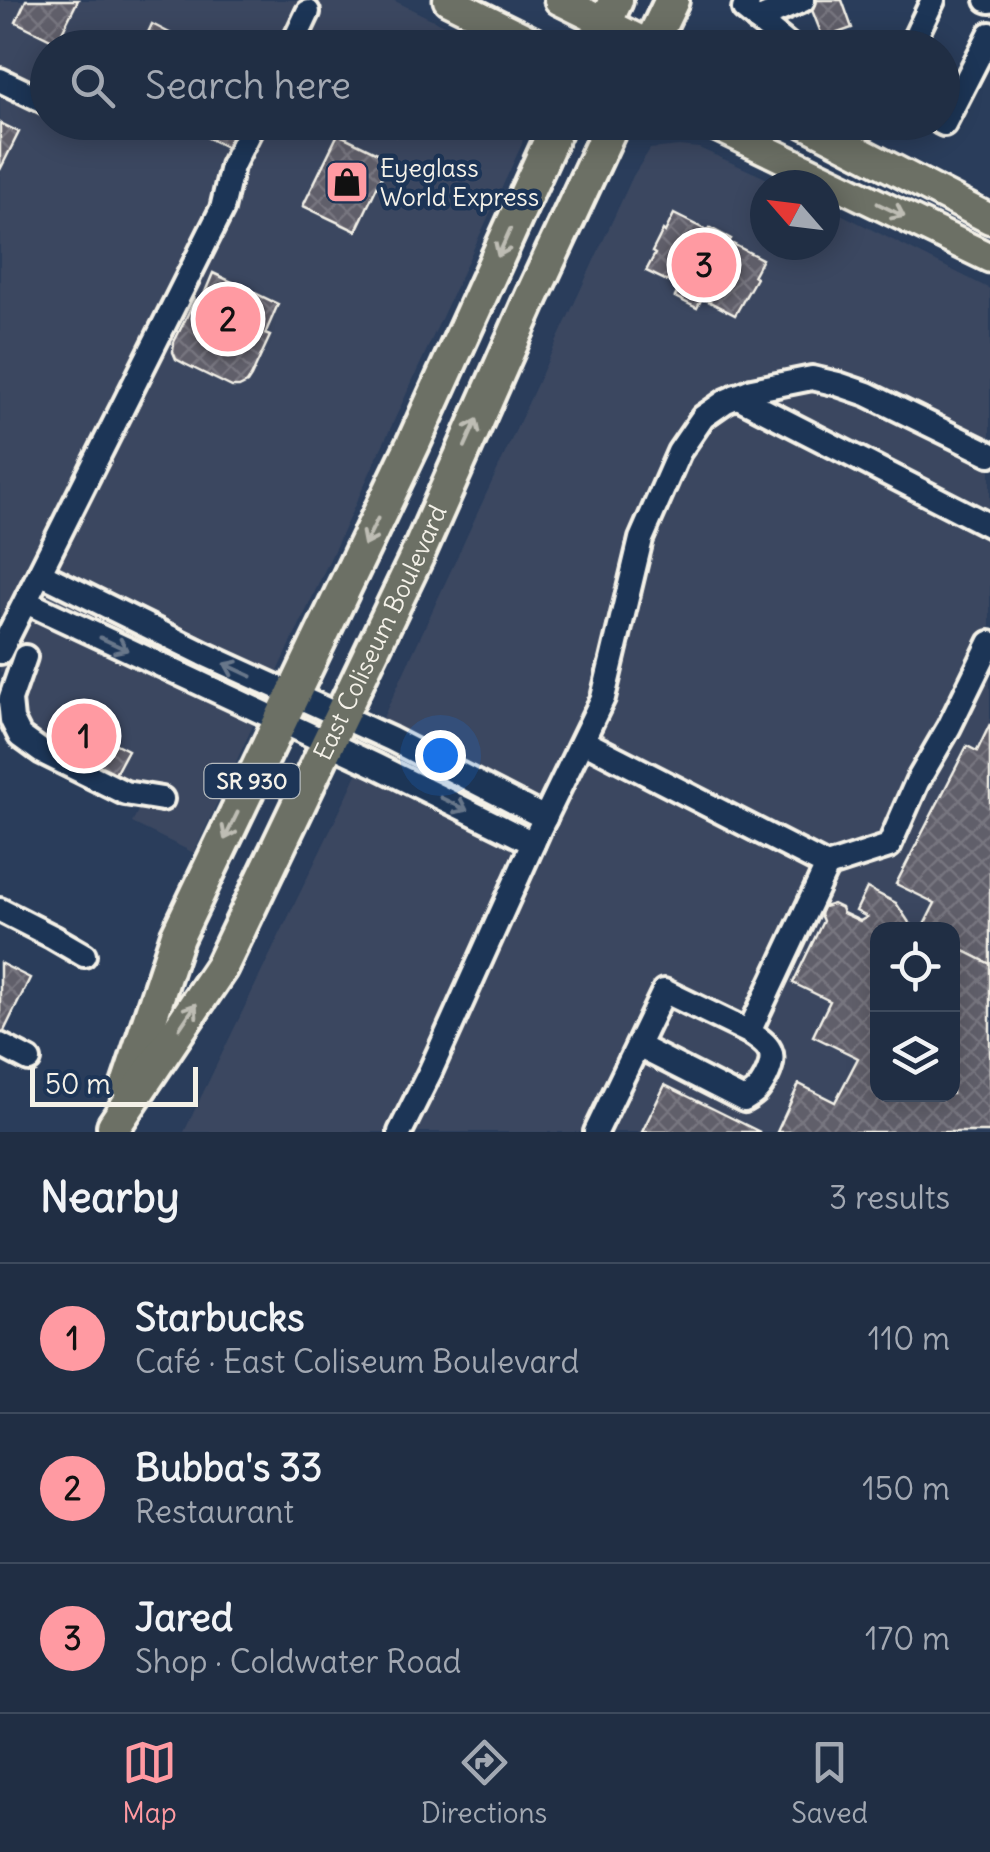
<!DOCTYPE html>
<html lang="en">
<head>
<meta charset="utf-8">
<style>
  body { margin:0; font-family:Delius,sans-serif; background:#28364b; color:#f1f3f6 }
  .controls { position:absolute; right:30px; bottom:30px; display:grid; overflow:hidden; border-radius:20px; box-shadow:0 5px 25px #0003 }
  .controls button { width:90px; height:90px; display:grid; place-items:center; padding:0; border:0; border-bottom:2px solid #3d4a5d; background:#202e44; color:#f1f3f6; font:50px sans-serif }
  .compass { position:absolute; left:750px; top:170px; width:90px; height:90px; border-radius:50%; background:#202e44; box-shadow:0 5px 25px #0003; rotate:298deg }
  .scale { position:absolute; left:30px; bottom:25px; width:168px; box-sizing:border-box; padding-left:10px; border:5px solid #f4f1e8; border-top:0; font-size:28px; line-height:35px; white-space:nowrap; color:#f4f1e8; -webkit-text-stroke:8px #1d3557; paint-order:stroke }
  .you { position:absolute; left:440px; top:755px; width:35px; height:35px; margin:-25px; border:8px solid #fff; border-radius:50%; background:#1a73e8; box-shadow:0 0 0 15px #1a73e833 }
  .badge { display:grid; place-items:center; width:65px; height:65px; border-radius:50%; background:#ff9aa2; color:#111; font-size:32px; font-weight:700 }
  .pin { position:absolute; translate:-50% -50%; border:5px solid #fff; box-shadow:0 2px 10px #0006 }
  .list { margin:0; padding:0; list-style:none }
  h2 { display:flex; justify-content:space-between; align-items:center; height:130px; margin:0; padding:0 40px; font-size:42px }
  h2 small { font-size:32px; font-weight:400; color:#a2a8b2 }
  .list li { display:grid; grid-template-columns:65px 1fr auto; gap:30px; align-items:center; box-sizing:border-box; height:150px; padding:0 40px; border-top:2px solid #3d4a5d }
  .list b { display:block; font-size:38px; white-space:nowrap }
  .list p { margin:0; font-size:32px; white-space:nowrap; color:#a2a8b2 }
  .list em { font-size:32px; font-style:normal; color:#a2a8b2 }
  .icon { flex:none; width:55px; height:55px; fill:none; stroke:currentColor; stroke-width:2; stroke-linecap:round; stroke-linejoin:round }
  .map { position:relative; flex:none; width:990px; height:1132px; overflow:hidden }
  .search { position:absolute; background:#202e44; box-shadow:0 5px 25px #0003; left:30px; right:30px; top:30px; height:110px; display:flex; align-items:center; gap:25px; box-sizing:border-box; padding:0 35px; border-radius:55px; color:#a2a8b2; font-size:38px }
  .sheet { height:580px; background:#202e44 }
  nav { display:flex; justify-content:space-around; align-items:center; box-sizing:border-box; height:140px; border-top:2px solid #3d4a5d; background:#202e44; font-size:28px; color:#a2a8b2 }
  nav a { display:grid; justify-items:center; gap:5px }
  nav .on { color:#ff9aa2 }
  .map>svg:first-child { display:block }
</style>
</head>
<body>
<div class="map">
<svg width="990" height="1132" viewBox="0 0 990 1132">
  <defs>
    <pattern id="building-cross-hatch" width="8" height="8" patternUnits="userSpaceOnUse" patternTransform="scale(2.5)"><rect width="8" height="8" fill="#605e6a"/><path d="M0 0l8 8M0 8l8-8" fill="none" stroke="#77767f"/></pattern>
  </defs>
  <rect width="100%" height="100%" fill="#2a3d5b"/>
  <filter id="ink" filterUnits="userSpaceOnUse"><feTurbulence type="fractalNoise" baseFrequency=".01" numOctaves="2"/><feDisplacementMap in="SourceGraphic" scale="20" xChannelSelector="R" yChannelSelector="G"/><feConvolveMatrix kernelMatrix="1 2 1 2 8 2 1 2 1" color-interpolation-filters="sRGB"/></filter>
  <g filter="url(#ink)">
    <!-- built -->
    <g fill="#3a4760" fill-rule="evenodd">
      <polygon points="0,0 393,0 474,40 483,47 48,48 48,122 525,123 522,144 194,853 132,823 141,804 13,743 8,671 0,672"/>
      <path d="M 679,146 L 699,148 L 781,185 L 765,185 L 765,245 L 825,245 L 825,206 L 990,289 L 990,1132 L 184,1132 L 345,800 L 633,176 L 650,149 ZM 878,929 L 952,929 L 952,1094 L 878,1094 Z"/>
    </g>
    <!-- building -->
    <g fill="url(#building-cross-hatch)" stroke="#f4f1e8" stroke-width="2.5">
      <polygon points="26,0 78,0 57,42 16,22"/>
      <polygon points="808,0 842,0 852,28 823,38"/>
      <polygon points="152,24 199,48 141,48"/>
      <polygon points="177,122 240,122 227,147"/>
      <polygon points="196,122 240,122 227,147 192,130"/>
      <polygon points="369,122 403,122 396,136"/>
      <polygon points="0,123 19,132 0,170"/>
      <polygon points="338,134 390,159 356,231 303,206"/>
      <polygon points="674,214 708,231 710,228 731,239 729,242 762,259 753,276 756,278 735,315 702,298 697,308 675,297 680,287 646,271 655,254 652,252 663,230 665,232"/>
      <polygon points="213,273 278,304 265,334 270,336 251,377 247,383 239,387 232,387 185,364 176,359 173,352 174,342 195,300 200,304"/>
      <polygon points="73,722 128,750 114,776 60,749"/>
      <polygon points="990,724 990,964 952,945 952,929 922,929 935,903 896,884 967,746 977,751"/>
      <polygon points="867,888 896,903 910,924 921,929 878,929 878,1094 952,1094 952,945 990,964 990,1132 777,1132 799,1084 835,1102 858,1058 813,1036 830,1001 793,983 823,921 820,914 823,907 833,904 841,908 843,913 860,921 867,917 856,911"/>
      <polygon points="0,963 30,978 2,1035 0,1034"/>
      <polygon points="665,1085 760,1132 642,1132"/>
    </g>
    <g fill="none" stroke-linecap="round" stroke-linejoin="round">
      <defs>
        <g id="minor">
          <polyline points="749,0 744,9 792,48"/>
          <polyline points="987,0 990,1"/>
          <polyline points="757,20 803,0"/>
          <polyline points="291,48 308,12"/>
          <polyline points="910,48 933,0"/>
          <polyline points="0,80 48,103"/>
          <polyline points="940,122 944,124 990,34"/>
          <polyline points="736,396 990,526"/>
          <polyline points="40,573 204,654 391,739 545,818"/>
          <polyline points="26,602 375,765 533,843"/>
          <polyline points="0,652 222,209 232,166 254,122"/>
          <polyline points="25,657 10,700 12,720 20,736 42,752 125,793 162,799"/>
          <polyline points="583,741 827,866 749,1032 664,991 596,1132"/>
          <polyline points="827,866 889,846 917,782 949,727 990,643"/>
          <polyline points="0,910 53,937 84,955"/>
          <polyline points="0,1045 29,1060"/>
          <path d="M 638,1046 L 744,1100 C 756,1093 759,1090 766,1077 C 778,1053 770,1045 749,1032"/>
          <polyline points="400,1132 430,1072 538,832 603,698 641,539 679,452 703,417 726,401 752,390 812,378 838,384 867,394 990,454"/>
        </g>
        <g id="major">
          <polyline points="448,0 545,48"/>
          <polyline points="559,0 656,48"/>
          <polyline points="708,122 990,258"/>
          <polyline points="802,122 990,219"/>
        </g>
        <g id="highway">
          <polyline points="593,48 616,0"/>
          <polyline points="649,48 672,0"/>
          <polyline points="128,1085 177,937 413,444 559,122"/>
          <path id="s1" d="M 114,1126 L 221,967 L 418,554 L 532,296 L 613,122"/>
        </g>
      </defs>
      <!-- minor casing -->
      <use href="#minor" stroke="#f4f1e8" stroke-width="30"/>
      <!-- major casing -->
      <use href="#major" stroke="#f4f1e8" stroke-width="35"/>
      <!-- highway casing -->
      <use href="#highway" stroke="#f4f1e8" stroke-width="40"/>
      <!-- minor -->
      <use href="#minor" stroke="#1d3557" stroke-width="22"/>
      <!-- major -->
      <use href="#major" stroke="#6c7065" stroke-width="28"/>
      <!-- highway -->
      <use href="#highway" stroke="#6c7065" stroke-width="32"/>
    </g>
    <!-- one-way arrows -->
    <defs><path id="oneway-shaft" d="M-6 0H5M1.5-3L5.5 0L1.5 3" fill="none" stroke-width="1.6" stroke-linecap="round" stroke-linejoin="round" transform="scale(2.5)"/></defs>
    <g stroke="#bebdb4">
      <use href="#oneway-shaft" transform="translate(891 210) rotate(26)"/>
      <use href="#oneway-shaft" transform="translate(504 243) rotate(114)"/>
      <use href="#oneway-shaft" transform="translate(471 433) rotate(-66)"/>
      <use href="#oneway-shaft" transform="translate(371 532) rotate(116)"/>
      <use href="#oneway-shaft" transform="translate(231 826) rotate(116)"/>
      <use href="#oneway-shaft" transform="translate(188 1016) rotate(-56)"/>
    </g>
    <g stroke="#68778a">
      <use href="#oneway-shaft" transform="translate(114 644) rotate(25)"/>
      <use href="#oneway-shaft" transform="translate(238 670) rotate(-155)"/>
      <use href="#oneway-shaft" transform="translate(454 804) rotate(26)"/>
    </g>
  </g>
  <!-- icons -->
  <defs>
    <symbol id="shop-square" viewBox="-11 -11 22 22"><rect x="-9" y="-9" width="18" height="18" rx="4" fill="#ff9aa2" stroke="#1d3557"/><path d="M-5-2.5h2.3a2.7 3.5 0 0 1 5.4 0H5L5.5 6h-11ZM-1.5-2.5h3a1.5 2.3 0 0 0-3 0Z" fill="#111"/></symbol>
  </defs>
  <g fill-rule="evenodd">
    <use href="#shop-square" x="322" y="157" width="50" height="50"/>
  </g>
  <g text-anchor="middle" stroke-width="9" stroke-linejoin="round" paint-order="stroke">
    <!-- shield labels -->
    <rect fill="#1d3557" stroke="#b4b9bc" stroke-width="2.5" x="204.5" y="764" width="95" height="34" rx="8"/>
    <g font-size="22" font-weight="bold" fill="#f4f1e8">
      <text x="252" y="789">SR 930</text>
    </g>
    <!-- poi labels -->
    <g font-size="25" fill="#f4f1e8" stroke="#1d3557" text-anchor="start">
      <text x="380" y="177">Eyeglass<tspan x="380" dy="29">World Express</tspan></text>
    </g>
    <!-- street labels -->
    <g font-size="25" fill="#f4f1e8" stroke="#1d3557">
      <text dy="9" stroke="none"><textPath href="#s1" startOffset="562">East Coliseum Boulevard</textPath></text>
    </g>
  </g>
</svg>
<div class="controls">
<button><svg class="icon" aria-label="locate" viewBox="0 0 24 24"><circle cx="12" cy="12" r="6"/><path d="M12 2v4M12 18v4M2 12h4M18 12h4"/></svg></button>
<button><svg class="icon" aria-label="layers" viewBox="0 0 24 24"><path d="M12 4l9 5-9 5-9-5zM3 14l9 5 9-5"/></svg></button>
</div>
<svg class="compass" viewBox="-18 -18 36 36"><path d="M0-13l5 13h-10z" fill="#e53935"/><path d="M0 13l5-13h-10z" fill="#a2a8b2"/></svg>
<div class="scale">50 m</div>
<div class="you"></div>
<div class="pin badge" style="left:84px;top:736px">1</div>
<div class="pin badge" style="left:228px;top:319px">2</div>
<div class="pin badge" style="left:704px;top:265px">3</div>
<div class="search"><svg class="icon" aria-label="search" viewBox="0 0 24 24"><circle cx="10" cy="10" r="6"/><path d="M15 15l6 6"/></svg>Search here</div>
</div>
<section class="sheet">
<h2>Nearby<small>3 results</small></h2>
<ul class="list">
<li><span class="badge">1</span><div><b>Starbucks</b><p>Café · East Coliseum Boulevard</p></div><em>110 m</em></li>
<li><span class="badge">2</span><div><b>Bubba's 33</b><p>Restaurant</p></div><em>150 m</em></li>
<li><span class="badge">3</span><div><b>Jared</b><p>Shop · Coldwater Road</p></div><em>170 m</em></li>
</ul>
</section>
<nav>
<a class="on"><svg class="icon" aria-label="map" viewBox="0 0 24 24"><path d="M3 6l6-2 6 2 6-2v14l-6 2-6-2-6 2zM9 4v14M15 6v14"/></svg>Map</a>
<a><svg class="icon" aria-label="directions" viewBox="0 0 24 24"><path d="M12 3l9 9-9 9-9-9zM9 14v-3h6M13 9l2 2-2 2"/></svg>Directions</a>
<a><svg class="icon" aria-label="saved" viewBox="0 0 24 24"><path d="M7 4h10v16l-5-4-5 4z"/></svg>Saved</a>
</nav>
</body>
</html>
